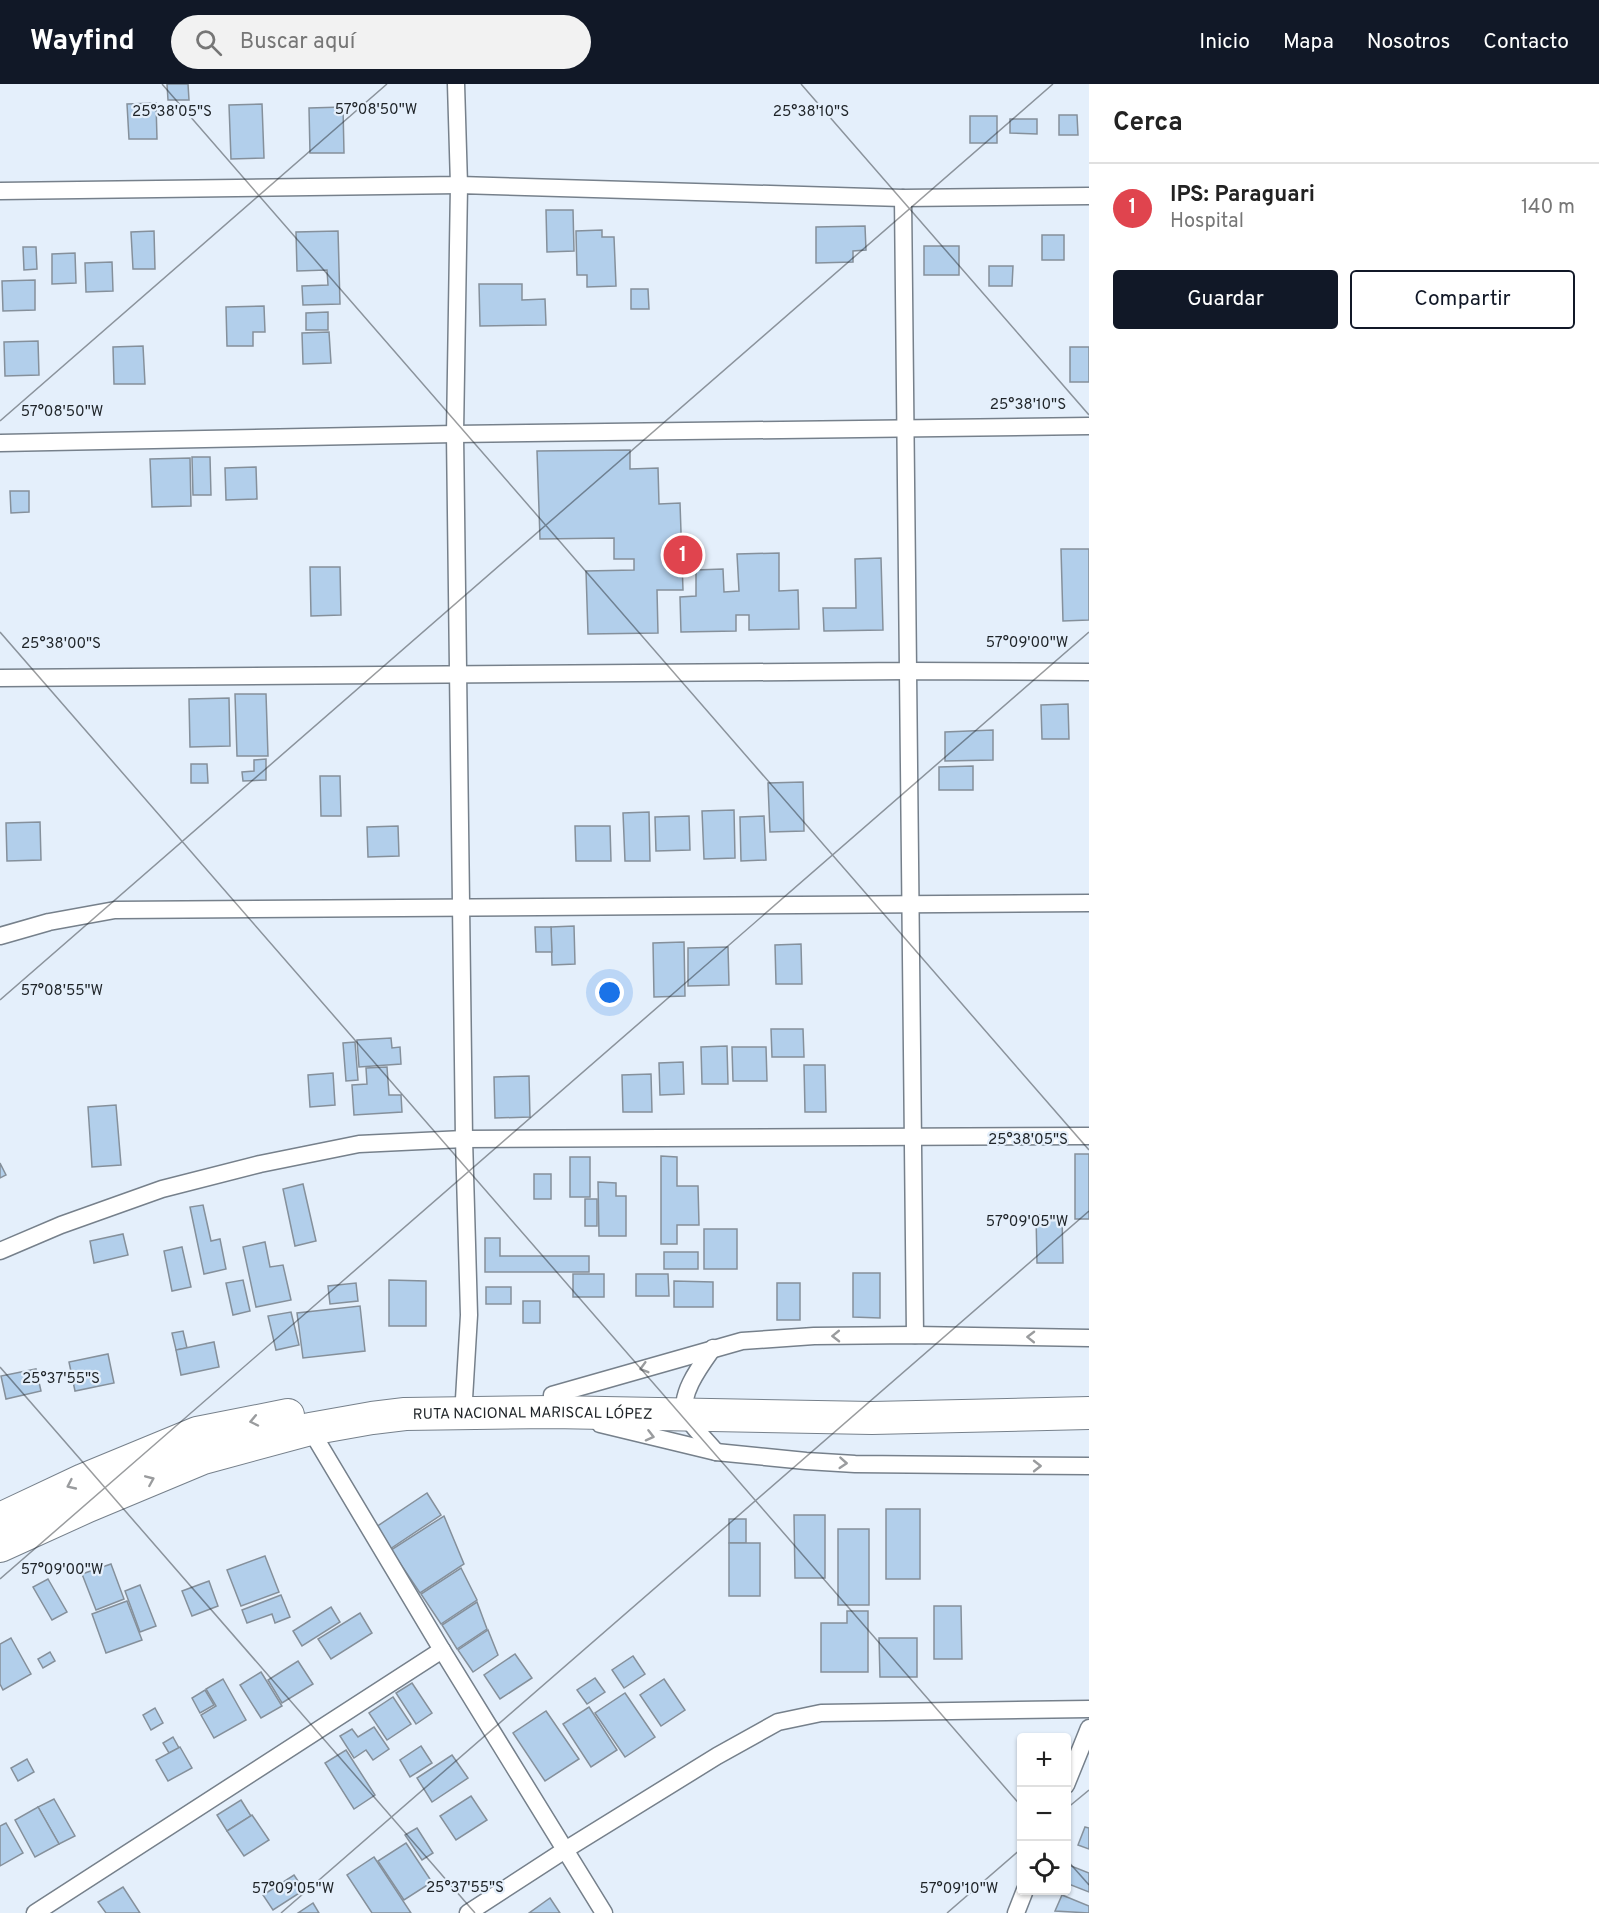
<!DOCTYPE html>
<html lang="es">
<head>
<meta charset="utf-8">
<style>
  body { margin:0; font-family:Overpass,sans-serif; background:#f2f2f2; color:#222 }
  .controls { position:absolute; right:18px; bottom:18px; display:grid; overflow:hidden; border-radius:6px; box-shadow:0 2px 4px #0004 }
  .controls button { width:54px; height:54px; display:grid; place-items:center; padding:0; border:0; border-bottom:2px solid #e0e0e0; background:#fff; color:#222; font:30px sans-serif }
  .you { position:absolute; left:610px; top:909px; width:21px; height:21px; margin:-15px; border:4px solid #fff; border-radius:50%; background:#1a73e8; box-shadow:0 0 0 9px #1a73e833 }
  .badge { display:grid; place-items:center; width:39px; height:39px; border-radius:50%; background:#111827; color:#fff; font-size:20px; font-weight:700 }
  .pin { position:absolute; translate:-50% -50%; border:3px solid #fff; box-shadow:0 2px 6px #0006 }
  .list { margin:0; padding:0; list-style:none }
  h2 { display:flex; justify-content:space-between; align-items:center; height:78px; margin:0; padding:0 24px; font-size:26px }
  h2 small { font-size:20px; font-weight:400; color:#767676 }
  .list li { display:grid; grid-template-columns:39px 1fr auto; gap:18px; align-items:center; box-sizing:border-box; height:90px; padding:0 24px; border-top:2px solid #e0e0e0 }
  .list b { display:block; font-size:22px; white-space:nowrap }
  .list p { margin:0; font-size:20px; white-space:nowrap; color:#767676 }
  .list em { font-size:20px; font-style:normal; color:#767676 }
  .actions { display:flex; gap:12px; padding:18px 24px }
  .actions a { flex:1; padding:14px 0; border:2px solid #111827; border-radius:6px; text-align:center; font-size:21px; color:#111827 }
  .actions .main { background:#111827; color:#fff }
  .icon { flex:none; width:33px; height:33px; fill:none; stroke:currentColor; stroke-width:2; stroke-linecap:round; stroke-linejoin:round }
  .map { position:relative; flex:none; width:1089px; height:1829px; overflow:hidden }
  header { display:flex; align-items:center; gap:36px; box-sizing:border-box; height:84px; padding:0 30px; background:#111827; color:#fff }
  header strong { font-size:28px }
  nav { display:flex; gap:33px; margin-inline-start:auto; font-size:21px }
  .search { width:420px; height:54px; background:#f2f2f2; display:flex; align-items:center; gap:15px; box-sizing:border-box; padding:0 21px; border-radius:33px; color:#767676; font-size:22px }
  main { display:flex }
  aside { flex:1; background:#fff }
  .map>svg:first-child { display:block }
</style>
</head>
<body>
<header>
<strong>Wayfind</strong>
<div class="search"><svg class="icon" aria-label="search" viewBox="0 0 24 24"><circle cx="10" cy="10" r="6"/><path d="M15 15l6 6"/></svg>Buscar aquí</div>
<nav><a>Inicio</a><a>Mapa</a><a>Nosotros</a><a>Contacto</a></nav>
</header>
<main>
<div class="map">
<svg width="1089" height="1829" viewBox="0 0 1089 1829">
  <rect width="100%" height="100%" fill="#e4effb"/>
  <!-- building -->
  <g fill="#b2cfeb" stroke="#85909b" stroke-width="1.5">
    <polygon points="167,0 188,0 189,16 168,16"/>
    <polygon points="156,19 157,55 129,55 127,20"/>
    <polygon points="262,20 264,74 231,75 229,21"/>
    <polygon points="343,23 344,69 310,69 309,24"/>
    <polygon points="1059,31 1077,31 1078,51 1059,51"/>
    <rect x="970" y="32" width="27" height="27"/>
    <polygon points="1010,35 1037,35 1037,50 1010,49"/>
    <polygon points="546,126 573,126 574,167 547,168"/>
    <polygon points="865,142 866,166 853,167 853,178 816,179 816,143"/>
    <polygon points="602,146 602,153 614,153 616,202 587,203 587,191 577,191 576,147"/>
    <polygon points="154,147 155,185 133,185 131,148"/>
    <polygon points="338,147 340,220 303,221 302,202 328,201 327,186 297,187 296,148"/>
    <rect x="1042" y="151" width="22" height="25"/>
    <rect x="924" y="162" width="35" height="29"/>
    <polygon points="23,163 36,163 37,185 24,186"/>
    <polygon points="75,169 76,199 52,200 52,170"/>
    <polygon points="112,178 113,207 86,208 85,179"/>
    <polygon points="989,182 1013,182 1012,202 989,202"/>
    <polygon points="35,196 35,226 3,227 2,197"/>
    <polygon points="479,200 522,200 522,216 545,215 546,241 480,242"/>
    <polygon points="631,205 648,205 649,225 631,225"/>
    <polygon points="264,222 265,248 253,248 253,262 227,262 226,223"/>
    <polygon points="328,228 328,246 306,246 306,229"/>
    <polygon points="329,248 331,279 303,280 302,249"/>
    <polygon points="38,257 39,291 5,292 4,258"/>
    <polygon points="143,262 145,300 114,300 113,263"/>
    <rect x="1070" y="263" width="19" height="35"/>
    <polygon points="630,366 630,385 658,384 659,420 680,419 683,506 657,506 658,549 588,550 586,487 634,486 634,475 614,475 614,454 540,455 537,367"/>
    <polygon points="192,373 210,373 211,411 193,411"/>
    <polygon points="190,374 191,422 152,423 150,375"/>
    <polygon points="256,383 257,415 226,416 225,384"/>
    <polygon points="10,407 29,407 29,428 11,429"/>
    <polygon points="1061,465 1089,465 1089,536 1063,537"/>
    <polygon points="779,469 779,507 798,506 799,545 749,546 749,531 736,531 736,547 681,548 680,513 696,512 696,486 723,485 724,508 739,507 737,470"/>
    <polygon points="881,474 883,546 824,547 823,524 856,524 855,475"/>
    <polygon points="310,483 340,483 341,531 311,532"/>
    <polygon points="235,610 266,610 268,672 237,672"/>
    <polygon points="229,614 230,662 190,663 189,615"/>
    <polygon points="1068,620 1069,655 1042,655 1041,621"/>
    <polygon points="993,646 993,676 945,677 945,648"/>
    <polygon points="266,675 266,696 243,697 242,688 254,687 254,676"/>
    <polygon points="191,680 207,680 208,699 191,699"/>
    <polygon points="973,682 973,706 939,706 939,683"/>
    <polygon points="320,692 340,692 341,732 321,732"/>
    <polygon points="803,698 804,747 770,748 768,699"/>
    <polygon points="734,726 735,774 704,775 702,727"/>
    <polygon points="649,728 650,777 625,777 623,729"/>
    <polygon points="689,732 690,766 656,767 655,733"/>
    <polygon points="764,732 766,776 741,777 740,733"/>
    <polygon points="40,738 41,776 7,777 6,739"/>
    <polygon points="398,742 399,772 368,773 367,743"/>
    <polygon points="575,742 610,742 611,777 576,777"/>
    <polygon points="574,842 575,880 552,881 551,843"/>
    <polygon points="535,843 551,843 552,868 536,868"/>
    <polygon points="684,858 685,912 654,913 653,859"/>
    <polygon points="801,860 802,900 776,900 775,861"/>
    <polygon points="728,863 729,901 688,902 688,864"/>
    <polygon points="771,945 803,945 804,973 772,973"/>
    <polygon points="391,954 392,964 400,963 401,980 359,983 357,956"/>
    <polygon points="355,958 358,996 346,997 343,959"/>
    <polygon points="727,962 728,1000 702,1000 701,963"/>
    <polygon points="732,963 766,963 767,997 733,997"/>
    <polygon points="683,978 684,1010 660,1011 659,979"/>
    <polygon points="804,981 825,981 826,1028 805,1028"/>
    <polygon points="387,983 389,1011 401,1011 402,1028 354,1031 352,1001 367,1000 366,984"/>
    <polygon points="333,989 335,1021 310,1023 308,991"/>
    <polygon points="651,990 652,1028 623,1028 622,991"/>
    <polygon points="529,992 530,1033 495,1034 494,993"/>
    <polygon points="116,1021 121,1081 92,1083 88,1023"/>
    <rect x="1075" y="1070" width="14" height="65"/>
    <polygon points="661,1072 677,1073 677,1102 698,1102 699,1141 677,1141 677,1160 661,1160"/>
    <rect x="570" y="1073" width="20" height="40"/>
    <polygon points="0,1079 6,1091 0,1094"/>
    <rect x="534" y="1090" width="17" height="25"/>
    <polygon points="598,1098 616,1099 616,1112 626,1112 626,1152 599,1152"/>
    <polygon points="303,1100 316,1157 295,1162 283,1105"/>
    <rect x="585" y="1115" width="12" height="27"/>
    <polygon points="203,1121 211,1157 220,1155 226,1185 204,1190 190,1123"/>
    <polygon points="1036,1131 1062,1131 1063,1179 1037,1179"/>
    <rect x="704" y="1145" width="33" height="40"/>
    <polygon points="123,1150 128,1171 94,1179 90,1157"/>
    <polygon points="485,1154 500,1154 500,1172 589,1172 589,1188 485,1188"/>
    <polygon points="265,1158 270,1183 283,1181 291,1216 256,1223 243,1163"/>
    <polygon points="182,1163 191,1203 172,1207 164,1167"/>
    <rect x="664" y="1168" width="34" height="17"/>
    <polygon points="853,1189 880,1189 880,1234 853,1233"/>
    <rect x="573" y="1190" width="31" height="23"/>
    <polygon points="636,1190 668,1190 669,1212 636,1212"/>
    <polygon points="243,1196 250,1227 233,1231 226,1199"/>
    <polygon points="389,1196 426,1197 426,1242 389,1242"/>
    <polygon points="674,1197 713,1198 713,1223 674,1223"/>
    <polygon points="356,1199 358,1217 330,1220 328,1202"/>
    <rect x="777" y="1199" width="23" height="37"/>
    <rect x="486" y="1203" width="25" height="17"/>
    <rect x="523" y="1217" width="17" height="22"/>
    <polygon points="360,1222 365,1267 303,1274 297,1229"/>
    <polygon points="291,1228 299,1261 276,1266 268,1232"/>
    <polygon points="183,1247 187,1264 176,1266 172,1249"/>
    <polygon points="214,1258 219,1283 181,1291 176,1266"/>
    <polygon points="108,1270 114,1299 75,1307 69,1278"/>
    <polygon points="36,1285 41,1307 6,1315 1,1292"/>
    <polygon points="427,1409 441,1431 390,1465 376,1443"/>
    <rect x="886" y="1425" width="34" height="70"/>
    <polygon points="794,1431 825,1431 825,1494 795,1494"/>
    <polygon points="444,1432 464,1480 420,1509 391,1466"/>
    <rect x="729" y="1435" width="17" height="24"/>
    <rect x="838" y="1445" width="31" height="76"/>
    <rect x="729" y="1459" width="31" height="53"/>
    <polygon points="265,1472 279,1508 241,1522 227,1486"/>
    <polygon points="111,1480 124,1515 96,1526 82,1490"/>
    <polygon points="461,1484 477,1516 441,1540 421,1510"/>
    <polygon points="48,1495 67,1528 52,1536 33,1503"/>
    <polygon points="209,1497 218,1522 192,1532 182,1507"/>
    <polygon points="140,1501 156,1542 140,1548 125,1507"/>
    <polygon points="281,1511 290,1533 275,1539 272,1530 247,1539 242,1526"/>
    <polygon points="127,1517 142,1556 106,1569 92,1530"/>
    <polygon points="477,1518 487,1545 457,1565 442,1541"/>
    <polygon points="934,1522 961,1522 962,1575 934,1575"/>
    <polygon points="331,1523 340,1538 302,1562 293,1547"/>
    <polygon points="847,1527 868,1527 868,1588 821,1588 821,1539 847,1539"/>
    <polygon points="360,1529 372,1549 331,1575 318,1555"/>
    <polygon points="488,1546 498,1571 473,1588 458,1566"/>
    <polygon points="11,1554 31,1590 3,1606 0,1600 0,1560"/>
    <polygon points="879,1554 917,1554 917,1593 880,1593"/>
    <polygon points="50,1568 55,1577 43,1584 38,1575"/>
    <polygon points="515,1570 532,1594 500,1615 484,1591"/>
    <polygon points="633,1572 645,1590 624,1604 612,1586"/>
    <polygon points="298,1577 313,1600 282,1619 268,1596"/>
    <polygon points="261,1588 282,1622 261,1634 240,1601"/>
    <polygon points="595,1594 605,1608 587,1620 577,1606"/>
    <polygon points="223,1595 246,1636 214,1654 201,1631 216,1622 206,1605"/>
    <polygon points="664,1595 685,1626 661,1642 640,1611"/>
    <polygon points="412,1599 432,1629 416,1640 396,1609"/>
    <polygon points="205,1606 214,1621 200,1629 192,1614"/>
    <polygon points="625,1609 655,1653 625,1673 595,1629"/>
    <polygon points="393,1613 411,1640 387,1656 369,1629"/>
    <polygon points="589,1623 617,1666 591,1683 563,1640"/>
    <polygon points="155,1624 163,1639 151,1646 143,1631"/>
    <polygon points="546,1627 579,1675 545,1697 513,1649"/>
    <polygon points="374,1643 389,1665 373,1676 366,1666 354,1674 340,1652 352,1645 358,1653"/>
    <polygon points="173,1653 179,1664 169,1669 163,1659"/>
    <polygon points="421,1662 432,1679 410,1693 400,1676"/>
    <polygon points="180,1663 192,1684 168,1697 156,1676"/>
    <polygon points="346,1666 375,1711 354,1725 325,1679"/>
    <polygon points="452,1671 468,1694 432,1718 417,1694"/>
    <polygon points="27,1675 34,1688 18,1697 11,1684"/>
    <polygon points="471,1712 487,1736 456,1756 440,1732"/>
    <polygon points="54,1715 75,1752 59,1760 38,1723"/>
    <polygon points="241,1716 251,1732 227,1747 217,1731"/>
    <polygon points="38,1723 59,1760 35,1773 15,1736"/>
    <polygon points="252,1731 269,1756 244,1772 227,1747"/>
    <polygon points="6,1739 23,1769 0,1782 0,1742"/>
    <polygon points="1085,1743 1089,1744 1089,1765 1078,1761"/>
    <polygon points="417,1744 433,1769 422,1776 405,1751"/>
    <polygon points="406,1759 432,1798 404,1816 378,1777"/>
    <polygon points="374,1773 411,1829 372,1829 347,1791"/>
    <polygon points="1066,1780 1089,1789 1089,1808 1066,1799"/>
    <polygon points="294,1791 304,1806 273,1826 263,1811"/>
    <polygon points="123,1803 140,1829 106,1829 98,1818"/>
    <polygon points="1062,1811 1089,1822 1089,1829 1055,1827"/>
    <polygon points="550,1814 560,1829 529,1829"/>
    <polygon points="313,1819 319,1829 298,1829"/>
  </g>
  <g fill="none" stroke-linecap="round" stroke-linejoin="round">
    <defs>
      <g id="street">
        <polyline points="0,107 459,101 456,0"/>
        <polyline points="0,359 455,350 1089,342"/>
        <polyline points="0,594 908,587 903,114"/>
        <polyline points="0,852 49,838 115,826 1089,819"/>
        <polyline points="0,1167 61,1141 162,1105 260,1080 359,1060 464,1055 1089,1052"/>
        <polyline points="915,1251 908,587 1089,588"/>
        <path d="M 713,1264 C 701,1281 678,1311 686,1331 C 691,1342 708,1358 716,1368"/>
        <polyline points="552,1311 742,1257 814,1252 915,1251 1089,1254"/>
        <polyline points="464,1315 469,1231 464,1055 455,350 459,101 903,114 1089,112"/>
        <polyline points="600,1340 716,1368 806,1377 855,1380 1089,1382"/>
        <polyline points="310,1345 442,1566 604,1829"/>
        <polyline points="1066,1701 1089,1644"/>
        <polyline points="35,1829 442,1566"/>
        <polyline points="468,1829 565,1766 717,1672 778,1638 821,1629 1089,1625"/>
        <polyline points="1016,1829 1025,1806"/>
      </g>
      <g id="highway">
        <polyline points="0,1435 83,1396 197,1349 288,1331"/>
        <path id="s1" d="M 0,1462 L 88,1422 L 203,1374 L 310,1345 L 372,1334 L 405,1330 L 552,1328 L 872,1334 L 1089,1329"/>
      </g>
    </defs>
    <!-- street casing -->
    <use href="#street" stroke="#76808b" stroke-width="19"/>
    <!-- highway casing -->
    <use href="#highway" stroke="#76808b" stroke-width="34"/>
    <!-- street -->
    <use href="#street" stroke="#fff" stroke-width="16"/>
    <!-- highway -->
    <use href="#highway" stroke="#fff" stroke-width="32"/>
  </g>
  <!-- one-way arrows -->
  <defs><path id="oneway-chevron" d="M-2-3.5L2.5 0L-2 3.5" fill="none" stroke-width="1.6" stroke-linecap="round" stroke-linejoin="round" transform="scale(1.5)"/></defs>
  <g stroke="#9a9c9e">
    <use href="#oneway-chevron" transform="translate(836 1252) rotate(179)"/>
    <use href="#oneway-chevron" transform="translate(1031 1253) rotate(-179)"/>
    <use href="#oneway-chevron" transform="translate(644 1284) rotate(164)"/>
    <use href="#oneway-chevron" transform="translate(254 1337) rotate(168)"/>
    <use href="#oneway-chevron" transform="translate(650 1352) rotate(14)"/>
    <use href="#oneway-chevron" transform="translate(843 1379) rotate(4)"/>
    <use href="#oneway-chevron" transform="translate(1037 1382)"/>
    <use href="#oneway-chevron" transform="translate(150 1396) rotate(-23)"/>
    <use href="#oneway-chevron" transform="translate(71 1401) rotate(155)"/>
  </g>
  <!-- ticks -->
  <path fill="none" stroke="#1f2428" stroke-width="1.5" stroke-opacity="0.45" d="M 162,0 L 1089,1066M 801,0 L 1089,331M 0,337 L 387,0M 0,548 L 1022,1723M 0,916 L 1053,0M 0,1283 L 475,1829M 0,1495 L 1089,548M 1066,1725 L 1089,1706M 1066,1775 L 1089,1801M 281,1829 L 1089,1127M 947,1829 L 1022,1764"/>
  <g text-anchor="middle" stroke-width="4.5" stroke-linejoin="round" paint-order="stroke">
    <!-- street labels -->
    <g font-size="15" fill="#1f2428" stroke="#e4effb">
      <text dy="5" stroke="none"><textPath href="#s1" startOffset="556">RUTA NACIONAL MARISCAL LÓPEZ</textPath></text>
    </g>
  </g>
  <g font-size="15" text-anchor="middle" fill="#1f2428" stroke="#e4effb" stroke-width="4.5" stroke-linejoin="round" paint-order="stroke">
    <text x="376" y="30">57°08'50"W</text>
    <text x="172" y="32">25°38'05"S</text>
    <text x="811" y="32">25°38'10"S</text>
    <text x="1028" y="325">25°38'10"S</text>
    <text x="62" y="332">57°08'50"W</text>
    <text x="1027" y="563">57°09'00"W</text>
    <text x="61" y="564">25°38'00"S</text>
    <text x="62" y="911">57°08'55"W</text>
    <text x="1028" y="1060">25°38'05"S</text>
    <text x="1027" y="1142">57°09'05"W</text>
    <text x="61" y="1299">25°37'55"S</text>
    <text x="62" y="1490">57°09'00"W</text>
    <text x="465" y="1808">25°37'55"S</text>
    <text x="293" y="1809">57°09'05"W</text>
    <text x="959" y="1809">57°09'10"W</text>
  </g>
</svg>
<div class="controls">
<button>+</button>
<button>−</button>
<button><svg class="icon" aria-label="locate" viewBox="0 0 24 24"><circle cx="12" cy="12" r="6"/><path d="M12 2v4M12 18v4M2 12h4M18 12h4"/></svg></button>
</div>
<div class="you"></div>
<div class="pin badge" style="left:683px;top:471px;background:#e0444e">1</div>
</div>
<aside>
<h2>Cerca<small></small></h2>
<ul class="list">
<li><span class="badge" style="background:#e0444e">1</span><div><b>IPS: Paraguari</b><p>Hospital</p></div><em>140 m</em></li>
</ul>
<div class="actions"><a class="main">Guardar</a><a>Compartir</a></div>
</aside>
</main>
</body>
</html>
